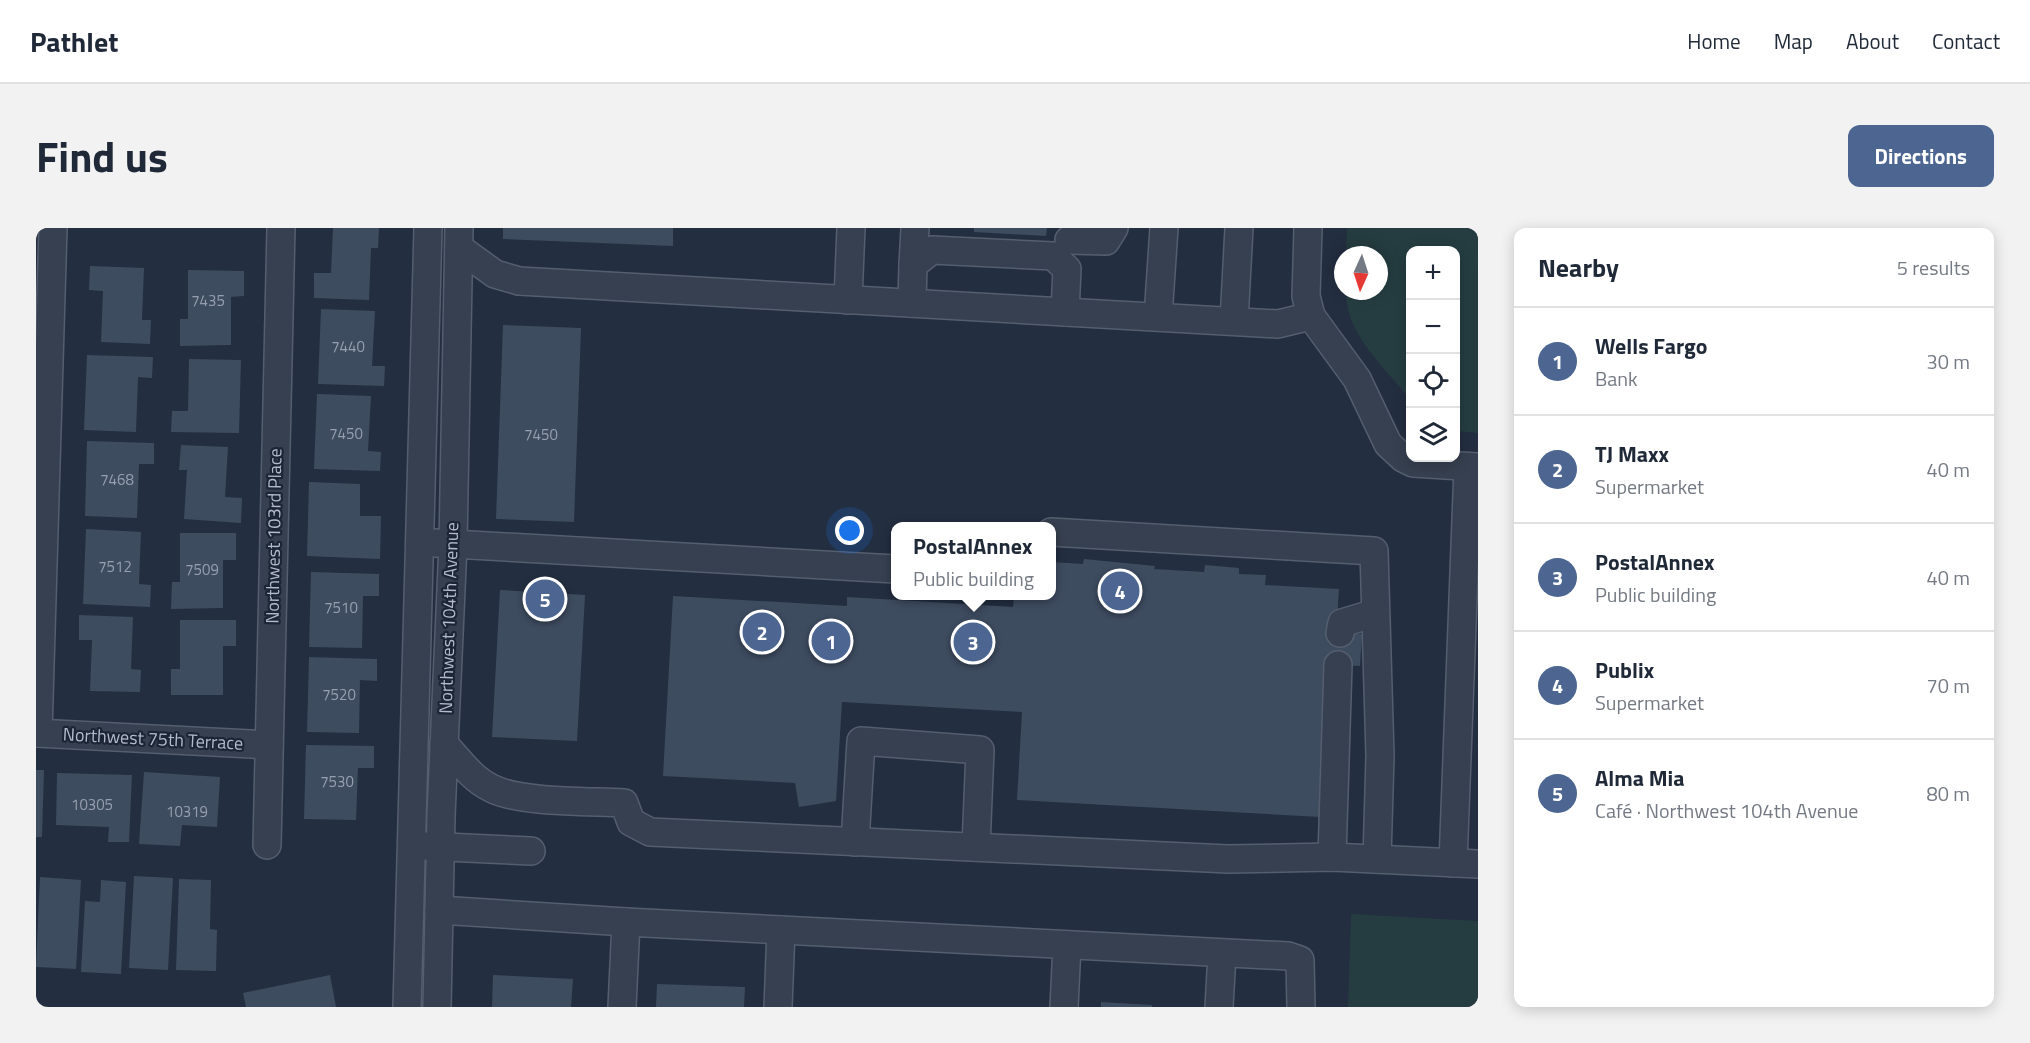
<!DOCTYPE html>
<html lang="en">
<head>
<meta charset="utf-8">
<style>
  body { margin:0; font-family:"Titillium Web",sans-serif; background:#f2f2f3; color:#1f2937 }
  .controls { position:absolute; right:18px; top:18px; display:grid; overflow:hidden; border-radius:12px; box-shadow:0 3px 15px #0003 }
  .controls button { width:54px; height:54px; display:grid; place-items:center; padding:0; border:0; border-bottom:2px solid #e0e1e3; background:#fff; color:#1f2937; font:30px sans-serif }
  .compass { position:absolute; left:1298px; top:18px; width:54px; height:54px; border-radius:50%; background:#fff; box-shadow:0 3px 15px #0003; rotate:183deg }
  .you { position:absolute; left:814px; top:303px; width:21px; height:21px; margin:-15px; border:4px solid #fff; border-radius:50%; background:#1a73e8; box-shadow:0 0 0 9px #1a73e833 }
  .badge { display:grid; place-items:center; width:39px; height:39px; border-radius:50%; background:#4c6591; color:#fff; font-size:20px; font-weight:700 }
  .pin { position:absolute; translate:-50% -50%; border:3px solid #fff; box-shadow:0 2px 6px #0006 }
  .popup { position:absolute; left:855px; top:294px; width:165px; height:78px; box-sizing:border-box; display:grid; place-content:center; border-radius:12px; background:#fff; filter:drop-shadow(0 2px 4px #0005); font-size:20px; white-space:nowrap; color:#747a83 }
  .popup b { font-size:22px; color:#1f2937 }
  .popup::after { content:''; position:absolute; left:50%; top:100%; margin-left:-12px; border:12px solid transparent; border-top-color:#fff }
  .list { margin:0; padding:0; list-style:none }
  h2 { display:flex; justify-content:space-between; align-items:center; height:78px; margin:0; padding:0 24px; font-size:26px }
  h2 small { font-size:20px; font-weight:400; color:#747a83 }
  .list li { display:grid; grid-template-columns:39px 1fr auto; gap:18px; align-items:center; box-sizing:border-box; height:108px; padding:0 24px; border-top:2px solid #e0e1e3 }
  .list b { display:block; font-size:22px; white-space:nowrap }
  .list p { margin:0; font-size:20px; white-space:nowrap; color:#747a83 }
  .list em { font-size:20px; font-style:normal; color:#747a83 }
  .icon { flex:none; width:33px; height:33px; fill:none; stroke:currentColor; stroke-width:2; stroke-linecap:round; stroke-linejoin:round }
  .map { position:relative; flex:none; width:1442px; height:779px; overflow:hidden; border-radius:12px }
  header { display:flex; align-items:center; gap:36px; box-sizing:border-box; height:84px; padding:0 30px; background:#fff; border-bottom:2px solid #e0e1e3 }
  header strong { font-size:28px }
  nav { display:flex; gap:33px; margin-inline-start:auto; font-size:21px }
  .intro { display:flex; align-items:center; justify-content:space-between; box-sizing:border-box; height:144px; padding:0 36px }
  h1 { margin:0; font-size:42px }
  .button { padding:15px 27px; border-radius:12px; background:#4c6591; color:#fff; font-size:21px; font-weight:700 }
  main { display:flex; gap:36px; padding:0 36px }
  aside { flex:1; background:#fff; border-radius:12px; box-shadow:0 3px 15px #0003 }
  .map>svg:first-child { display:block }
</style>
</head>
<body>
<header>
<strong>Pathlet</strong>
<nav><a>Home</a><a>Map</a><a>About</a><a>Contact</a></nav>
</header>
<div class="intro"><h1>Find us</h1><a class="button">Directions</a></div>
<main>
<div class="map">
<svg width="1442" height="779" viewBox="0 0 1442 779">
  <rect width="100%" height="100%" fill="#232e40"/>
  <!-- green -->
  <g fill="#253d41">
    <path d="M 1311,0 L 1442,0 L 1442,205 L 1420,203 L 1420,22 L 1374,22 L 1374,171 C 1349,140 1309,106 1310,63 L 1343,63 L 1343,27 L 1310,27 Z"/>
    <polygon points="1315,686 1442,693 1442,779 1312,779"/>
  </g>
  <!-- building -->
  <g fill="#3e4c60">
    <polygon points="297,0 343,0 342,20 335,20 333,72 278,70 278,45 295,45"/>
    <polygon points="467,0 637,0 637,18 467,11"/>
    <polygon points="938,0 1011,0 1010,8 938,4"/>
    <polygon points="54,38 108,40 106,92 115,92 114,116 65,114 67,63 53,62"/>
    <polygon points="152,42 208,43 208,68 195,69 195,117 144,118 144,91 152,91"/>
    <polygon points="285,81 339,83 336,138 349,138 348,158 282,156"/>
    <polygon points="467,97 545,100 538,294 460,291"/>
    <polygon points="51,127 117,129 116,150 102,149 100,204 48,202"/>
    <polygon points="153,131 205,132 203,205 135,204 136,183 152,183"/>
    <polygon points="281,166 335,168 332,223 345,224 344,243 278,241"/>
    <polygon points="51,213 118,215 118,236 103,236 101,290 49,288"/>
    <polygon points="145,217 192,219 189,269 206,270 205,295 148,291 151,242 143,242"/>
    <polygon points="273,254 324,256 324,288 345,288 344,331 271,328"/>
    <polygon points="50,301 105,304 103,356 115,357 114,379 47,376"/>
    <polygon points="144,305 200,305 200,332 187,332 187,380 135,381 136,354 144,354"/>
    <polygon points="1048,331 1119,338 1118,341 1168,344 1169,337 1203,340 1203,346 1230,347 1229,357 1303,361 1300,404 1326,406 1324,438 1292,436 1284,589 981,572 986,484 806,474 800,573 763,579 759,555 627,548 637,368 811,378 811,369 977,379 978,368 1015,368 1015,334 1047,336"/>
    <polygon points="275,344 343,346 343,368 327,368 326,420 273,419"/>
    <polygon points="464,362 549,367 541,513 456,509"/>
    <polygon points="43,387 97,389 95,441 105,442 104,464 54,463 56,412 43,412"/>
    <polygon points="144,392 200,392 200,418 187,418 187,467 135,467 135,441 144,441"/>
    <polygon points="273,429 341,431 341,453 324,452 323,505 271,504"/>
    <polygon points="270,517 338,518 338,540 322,540 320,592 268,591"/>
    <polygon points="0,542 8,542 6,609 0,609"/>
    <polygon points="108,544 184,549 181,599 146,597 144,618 103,616"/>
    <polygon points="21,545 96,547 93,614 72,614 73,599 20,597"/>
    <polygon points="98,648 137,650 132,742 93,740"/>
    <polygon points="4,649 45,652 40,741 0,739"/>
    <polygon points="143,651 175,652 174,701 181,702 180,743 140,742"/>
    <polygon points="65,652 90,654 85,746 45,744 49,673 64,674"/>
    <polygon points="294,747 300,779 210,779 207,765"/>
    <polygon points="457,747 537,751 535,779 456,779"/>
    <polygon points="621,756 709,759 708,779 620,779"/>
    <polygon points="1065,774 1116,777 1116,779 1065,779"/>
  </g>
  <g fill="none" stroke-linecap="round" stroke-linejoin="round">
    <defs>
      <g id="minor">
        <polyline points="1272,0 1270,68 1275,88 1321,151 1352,216 1367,230 1377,235 1442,239"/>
        <polyline points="1033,12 1070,13 1078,0"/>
        <polyline points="423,20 459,46 483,53 1242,96 1275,88"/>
        <polyline points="877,37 879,0"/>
        <polyline points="812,72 815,0"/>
        <polyline points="876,75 877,37 896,22 1017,28 1031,41 1029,84"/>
        <polyline points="1122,89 1128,0"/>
        <polyline points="1198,93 1203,0"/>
        <polyline points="1015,304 1338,323 1344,528 1341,631"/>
        <polyline points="399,315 859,341"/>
        <polyline points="1304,405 1306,395 1339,385"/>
        <polyline points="0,505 233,517"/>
        <polyline points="2,505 17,0"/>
        <path d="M 408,516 C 422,531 436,551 455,560 C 483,575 554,573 588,575 L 595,594 L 614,604 L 1192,631 L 1296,629 L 1442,636"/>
        <polyline points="819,614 825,513 944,522 940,619"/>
        <polyline points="231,617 245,0"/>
        <polyline points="388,618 495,623"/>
        <polyline points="1296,629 1302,437"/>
        <polyline points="1417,635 1432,239"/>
        <polyline points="403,682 590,694"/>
        <polyline points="371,779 392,0"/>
        <polyline points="401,779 405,588 417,316 423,0"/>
        <polyline points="586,779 590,694 1252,728 1264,732 1265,779"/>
        <polyline points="742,779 745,702"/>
        <polyline points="1028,779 1031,717"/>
        <polyline points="1183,779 1186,726"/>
      </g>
    </defs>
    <!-- minor casing -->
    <use href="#minor" stroke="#555e6e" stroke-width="30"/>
    <!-- minor -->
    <use href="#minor" stroke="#374050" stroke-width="27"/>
  </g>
  <g text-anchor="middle" stroke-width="4.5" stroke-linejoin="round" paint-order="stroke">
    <!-- number labels -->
    <g font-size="15" fill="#969fb0">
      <text x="172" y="78">7435</text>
      <text x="312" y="124">7440</text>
      <text x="310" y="211">7450</text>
      <text x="505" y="212">7450</text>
      <text x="81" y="257">7468</text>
      <text x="79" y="344">7512</text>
      <text x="166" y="347">7509</text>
      <text x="305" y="385">7510</text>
      <text x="303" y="472">7520</text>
      <text x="301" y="559">7530</text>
      <text x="56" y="582">10305</text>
      <text x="151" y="589">10319</text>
    </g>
    <!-- street labels -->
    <g font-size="18" fill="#b3bbcb" stroke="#1c2535">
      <text transform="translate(238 308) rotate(-89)" y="6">Northwest 103rd Place</text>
      <text transform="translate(413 390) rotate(-88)" y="6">Northwest 104th Avenue</text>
      <text transform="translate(117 511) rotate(3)" y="6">Northwest 75th Terrace</text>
    </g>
  </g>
</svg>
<div class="controls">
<button>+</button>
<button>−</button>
<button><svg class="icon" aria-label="locate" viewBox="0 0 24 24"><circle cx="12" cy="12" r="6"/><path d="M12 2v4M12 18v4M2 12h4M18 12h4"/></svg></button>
<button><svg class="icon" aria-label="layers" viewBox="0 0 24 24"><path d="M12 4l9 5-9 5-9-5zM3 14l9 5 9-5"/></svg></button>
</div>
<svg class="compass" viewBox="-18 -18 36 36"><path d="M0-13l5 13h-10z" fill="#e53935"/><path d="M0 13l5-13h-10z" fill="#747a83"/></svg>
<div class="you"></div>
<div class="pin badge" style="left:795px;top:413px">1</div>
<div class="pin badge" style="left:726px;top:404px">2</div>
<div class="pin badge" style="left:937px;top:414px">3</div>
<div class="popup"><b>PostalAnnex</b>Public building</div>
<div class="pin badge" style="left:1084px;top:363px">4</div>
<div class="pin badge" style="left:509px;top:371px">5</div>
</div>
<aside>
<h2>Nearby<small>5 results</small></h2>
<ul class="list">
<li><span class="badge">1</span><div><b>Wells Fargo</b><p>Bank</p></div><em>30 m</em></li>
<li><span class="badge">2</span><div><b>TJ Maxx</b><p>Supermarket</p></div><em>40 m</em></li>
<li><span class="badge">3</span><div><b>PostalAnnex</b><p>Public building</p></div><em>40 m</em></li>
<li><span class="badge">4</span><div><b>Publix</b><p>Supermarket</p></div><em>70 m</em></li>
<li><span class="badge">5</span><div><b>Alma Mia</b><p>Café · Northwest 104th Avenue</p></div><em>80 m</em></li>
</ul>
</aside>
</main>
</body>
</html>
